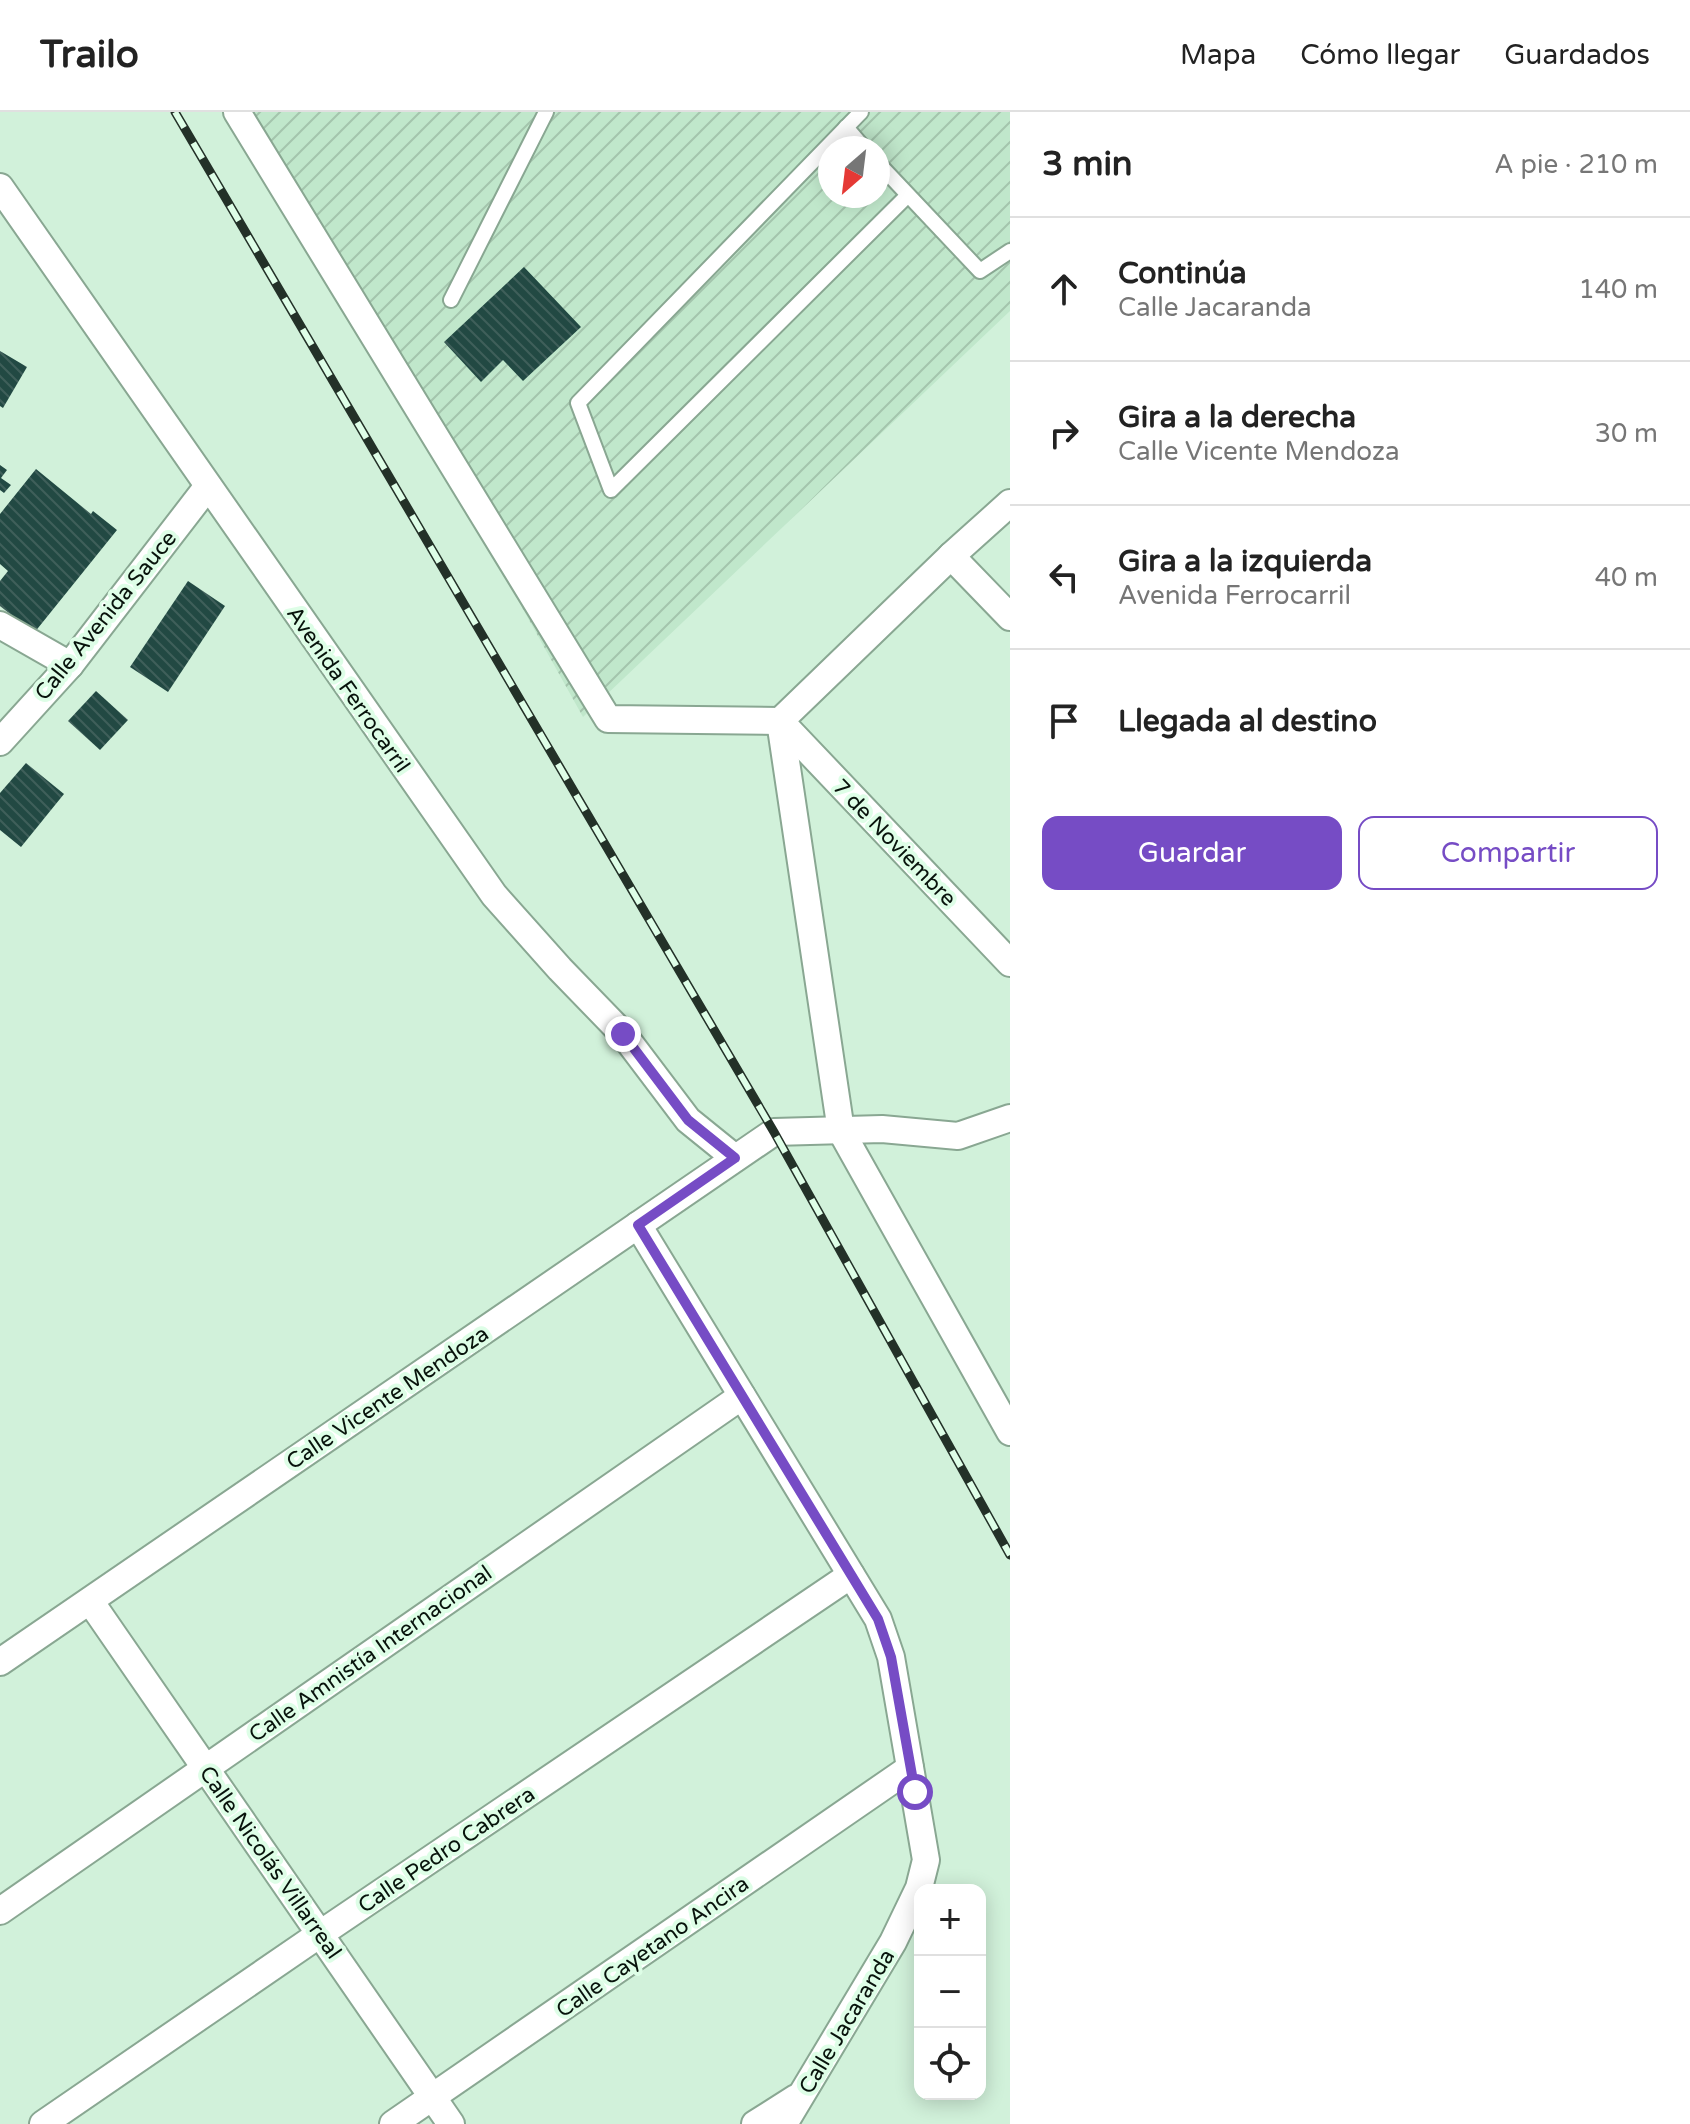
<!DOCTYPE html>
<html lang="es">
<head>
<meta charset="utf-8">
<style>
  body { margin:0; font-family:"Varela Round",sans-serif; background:#f2f2f2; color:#222 }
  .controls { position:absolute; right:24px; bottom:24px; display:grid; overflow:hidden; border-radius:16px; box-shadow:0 4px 20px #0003 }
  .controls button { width:72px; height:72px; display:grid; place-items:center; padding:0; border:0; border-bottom:2px solid #e0e0e0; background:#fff; color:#222; font:40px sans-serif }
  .compass { position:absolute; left:818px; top:24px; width:72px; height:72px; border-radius:50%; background:#fff; box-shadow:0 4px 20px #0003; rotate:208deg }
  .stop { position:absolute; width:24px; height:24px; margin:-18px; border:6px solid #764cc5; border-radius:50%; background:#fff }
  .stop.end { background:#764cc5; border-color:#fff; box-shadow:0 2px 8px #0008 }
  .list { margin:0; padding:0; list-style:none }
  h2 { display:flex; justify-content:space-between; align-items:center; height:104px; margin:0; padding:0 32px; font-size:34px }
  h2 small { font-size:26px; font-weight:400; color:#767676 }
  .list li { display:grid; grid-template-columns:52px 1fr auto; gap:24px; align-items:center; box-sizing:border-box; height:144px; padding:0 32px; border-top:2px solid #e0e0e0 }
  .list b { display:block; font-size:30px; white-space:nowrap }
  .list p { margin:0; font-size:26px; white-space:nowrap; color:#767676 }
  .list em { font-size:26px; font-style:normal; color:#767676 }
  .actions { display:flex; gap:16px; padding:24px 32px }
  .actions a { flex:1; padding:18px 0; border:2px solid #764cc5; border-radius:16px; text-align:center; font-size:28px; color:#764cc5 }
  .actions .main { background:#764cc5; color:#fff }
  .icon { flex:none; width:44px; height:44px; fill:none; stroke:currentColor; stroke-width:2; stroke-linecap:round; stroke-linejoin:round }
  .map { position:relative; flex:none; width:1010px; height:2012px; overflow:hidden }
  header { display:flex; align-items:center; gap:48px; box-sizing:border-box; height:112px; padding:0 40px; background:#fff; border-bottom:2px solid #e0e0e0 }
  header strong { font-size:38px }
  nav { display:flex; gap:44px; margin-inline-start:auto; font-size:28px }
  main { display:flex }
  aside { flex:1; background:#fff }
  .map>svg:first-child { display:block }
</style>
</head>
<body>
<header>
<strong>Trailo</strong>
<nav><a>Mapa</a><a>Cómo llegar</a><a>Guardados</a></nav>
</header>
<main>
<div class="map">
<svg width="1010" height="2012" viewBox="0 0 1010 2012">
  <defs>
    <pattern id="industrial-furrows" width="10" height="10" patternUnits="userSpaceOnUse" patternTransform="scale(2)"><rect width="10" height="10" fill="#c0e7cb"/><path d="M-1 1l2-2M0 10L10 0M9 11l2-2" fill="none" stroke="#a4c5ad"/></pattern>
    <pattern id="building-back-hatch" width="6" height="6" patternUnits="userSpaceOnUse" patternTransform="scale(2)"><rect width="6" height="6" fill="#224943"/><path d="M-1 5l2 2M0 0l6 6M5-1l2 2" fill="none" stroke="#3f5f5a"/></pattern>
  </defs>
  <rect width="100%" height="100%" fill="#d1f1da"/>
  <!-- industrial -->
  <path fill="url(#industrial-furrows)" fill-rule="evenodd" d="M 246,0 L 1010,0 L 1010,199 L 583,605 ZM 830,36 L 878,36 L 878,84 L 830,84 Z"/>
  <!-- building -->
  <g fill="url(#building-back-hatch)">
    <polygon points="524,155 581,215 523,269 503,248 481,270 444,230"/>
    <polygon points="0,239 27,255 3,296 0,294"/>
    <polygon points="0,353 7,358 1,366 11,373 4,381 0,378"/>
    <polygon points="36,357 91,402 93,399 117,418 34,521 0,494 0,469 8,459 0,452 0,402"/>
    <polygon points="188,469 225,494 168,580 130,555"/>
    <polygon points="96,579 128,608 100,638 68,609"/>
    <polygon points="26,651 64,682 21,735 0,718 0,681"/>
  </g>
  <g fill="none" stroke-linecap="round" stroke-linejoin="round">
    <defs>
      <g id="service">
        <polyline points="861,0 578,291 611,378 907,84"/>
        <polyline points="846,15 864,36"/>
        <polyline points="878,51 980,159 1010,139"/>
        <polyline points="451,188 546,0"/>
      </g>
      <g id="minor">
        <polyline points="237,0 608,607 780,609"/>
        <polyline points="0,75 494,783 560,857 623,922 688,1008 735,1046"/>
        <polyline points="951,444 1010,505"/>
        <polyline points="0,513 70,553"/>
        <polyline points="780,609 841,1019 1010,1320"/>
        <polyline points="780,609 1010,851"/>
        <polyline points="780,609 951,444 1010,391"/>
        <polyline points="0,630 70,553 208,374"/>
        <polyline points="638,1113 878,1507 891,1545 926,1748 919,1776 893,1830 784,2012"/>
        <polyline points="90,1489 451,2012"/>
        <polyline points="0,1550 774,1020 882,1017 958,1024 1010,1006"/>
        <polyline points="0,1799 742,1284"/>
        <polyline points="43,2012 320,1822 851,1463"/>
        <polyline points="393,2012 910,1656"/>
        <polyline points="755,2012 796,1986"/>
      </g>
    </defs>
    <!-- service casing -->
    <use href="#service" stroke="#89a792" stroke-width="18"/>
    <!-- minor casing -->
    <use href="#minor" stroke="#89a792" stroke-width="30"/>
    <!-- service -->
    <use href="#service" stroke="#fff" stroke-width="14"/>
    <!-- minor -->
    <use href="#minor" stroke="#fff" stroke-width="26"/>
    <defs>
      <polyline id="rail" points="175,0 774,1020 1010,1443"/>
    </defs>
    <!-- rail casing -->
    <use href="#rail" stroke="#233128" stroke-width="9"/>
    <!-- rail -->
    <use href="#rail" stroke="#defee7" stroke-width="6" stroke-dasharray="18" stroke-linecap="butt"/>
  </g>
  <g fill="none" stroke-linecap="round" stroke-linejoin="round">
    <!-- route -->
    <polyline stroke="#764cc5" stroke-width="10" points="623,922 688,1008 735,1046 638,1113 878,1507 891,1545 915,1680"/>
  </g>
  <g text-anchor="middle" stroke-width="8" stroke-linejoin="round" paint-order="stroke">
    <!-- street labels -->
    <g font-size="22" fill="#08130c" stroke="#defee7">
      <text transform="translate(105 503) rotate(-51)" y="8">Calle Avenida Sauce</text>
      <text transform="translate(349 577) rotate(55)" y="8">Avenida Ferrocarril</text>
      <text transform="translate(895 730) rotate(46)" y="8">7 de Noviembre</text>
      <text transform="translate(387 1285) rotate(-34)" y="8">Calle Vicente Mendoza</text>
      <text transform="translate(370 1541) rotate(-35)" y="8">Calle Amnistía Internacional</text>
      <text transform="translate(446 1737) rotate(-34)" y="8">Calle Pedro Cabrera</text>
      <text transform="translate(271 1750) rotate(55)" y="8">Calle Nicolás Villarreal</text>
      <text transform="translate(652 1834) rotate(-35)" y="8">Calle Cayetano Ancira</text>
      <text transform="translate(846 1909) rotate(-59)" y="8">Calle Jacaranda</text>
    </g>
  </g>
</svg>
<div class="controls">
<button>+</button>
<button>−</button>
<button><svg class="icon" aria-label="locate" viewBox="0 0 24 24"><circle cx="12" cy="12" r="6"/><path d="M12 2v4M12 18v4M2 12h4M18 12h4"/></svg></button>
</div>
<svg class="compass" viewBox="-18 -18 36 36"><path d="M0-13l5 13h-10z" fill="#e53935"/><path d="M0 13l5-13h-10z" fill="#767676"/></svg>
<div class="stop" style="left:915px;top:1680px"></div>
<div class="stop end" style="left:623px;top:922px"></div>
</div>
<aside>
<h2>3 min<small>A pie · 210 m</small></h2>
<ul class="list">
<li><svg class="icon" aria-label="ahead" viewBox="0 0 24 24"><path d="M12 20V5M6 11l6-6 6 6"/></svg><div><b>Continúa</b><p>Calle Jacaranda</p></div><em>140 m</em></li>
<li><svg class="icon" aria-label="right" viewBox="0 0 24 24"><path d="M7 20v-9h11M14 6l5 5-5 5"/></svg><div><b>Gira a la derecha</b><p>Calle Vicente Mendoza</p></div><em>30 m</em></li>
<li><svg class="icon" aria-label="left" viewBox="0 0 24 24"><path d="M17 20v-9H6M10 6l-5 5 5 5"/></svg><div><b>Gira a la izquierda</b><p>Avenida Ferrocarril</p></div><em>40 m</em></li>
<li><svg class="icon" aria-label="arrive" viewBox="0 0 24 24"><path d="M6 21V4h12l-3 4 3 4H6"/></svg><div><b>Llegada al destino</b></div></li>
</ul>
<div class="actions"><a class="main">Guardar</a><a>Compartir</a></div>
</aside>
</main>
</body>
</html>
